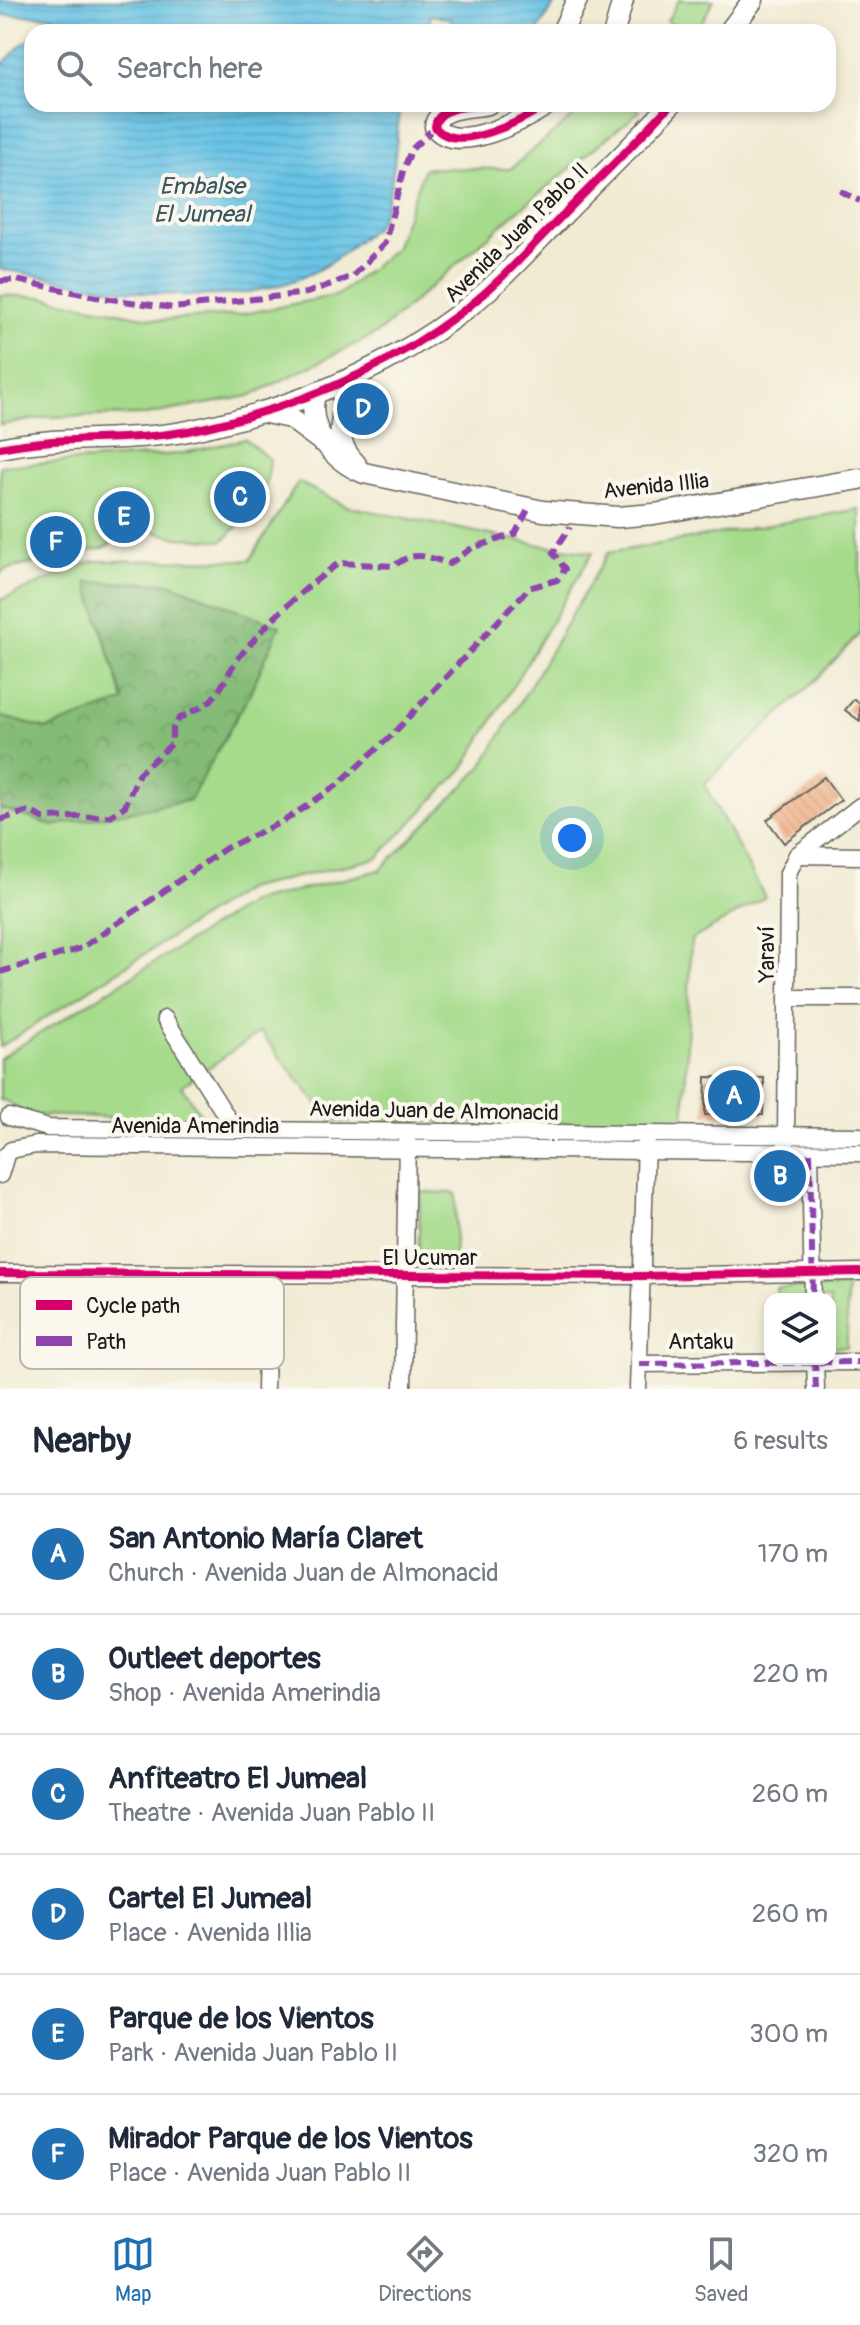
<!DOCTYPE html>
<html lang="en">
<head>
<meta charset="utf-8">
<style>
  body { margin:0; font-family:Pangolin,sans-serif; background:#f6f6f7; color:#1f2937 }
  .controls { position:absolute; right:24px; bottom:24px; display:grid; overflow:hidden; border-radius:16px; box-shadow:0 4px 12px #0003 }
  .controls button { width:72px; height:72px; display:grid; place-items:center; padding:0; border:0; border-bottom:2px solid #e0e1e3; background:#fff; color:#1f2937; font:40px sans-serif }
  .you { position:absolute; left:572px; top:838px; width:28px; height:28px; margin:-20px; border:6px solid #fff; border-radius:50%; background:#1a73e8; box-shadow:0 0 0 12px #1a73e833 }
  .badge { display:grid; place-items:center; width:52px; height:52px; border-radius:50%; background:#1f6fb2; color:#fff; font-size:26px; font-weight:700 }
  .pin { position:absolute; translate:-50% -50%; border:4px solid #fff; box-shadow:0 2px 8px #0006 }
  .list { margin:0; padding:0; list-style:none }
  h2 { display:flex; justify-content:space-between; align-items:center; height:104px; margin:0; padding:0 32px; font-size:34px }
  h2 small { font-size:26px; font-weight:400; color:#747a83 }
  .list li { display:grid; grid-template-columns:52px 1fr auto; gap:24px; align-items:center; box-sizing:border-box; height:120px; padding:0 32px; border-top:2px solid #e0e1e3 }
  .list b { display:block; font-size:30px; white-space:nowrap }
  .list p { margin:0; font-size:26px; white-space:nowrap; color:#747a83 }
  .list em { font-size:26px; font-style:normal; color:#747a83 }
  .icon { flex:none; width:44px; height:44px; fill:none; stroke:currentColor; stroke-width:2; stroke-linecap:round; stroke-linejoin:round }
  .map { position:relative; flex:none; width:860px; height:1389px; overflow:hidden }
  .search { position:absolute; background:#fff; box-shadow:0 4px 12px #0003; left:24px; right:24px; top:24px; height:88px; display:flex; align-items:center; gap:20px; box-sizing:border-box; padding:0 28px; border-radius:24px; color:#747a83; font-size:30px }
  .sheet { height:824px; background:#fff }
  nav { display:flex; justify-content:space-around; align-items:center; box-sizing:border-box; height:112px; border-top:2px solid #e0e1e3; background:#fff; font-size:22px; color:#747a83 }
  nav a { display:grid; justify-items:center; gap:4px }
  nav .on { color:#1f6fb2 }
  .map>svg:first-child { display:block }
</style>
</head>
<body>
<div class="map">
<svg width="860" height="1389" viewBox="0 0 860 1389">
  <defs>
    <pattern id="forest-crowns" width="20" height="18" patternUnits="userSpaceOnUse" patternTransform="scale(2)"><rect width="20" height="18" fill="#84bb77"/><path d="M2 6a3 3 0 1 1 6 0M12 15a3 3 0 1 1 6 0" fill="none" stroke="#71a066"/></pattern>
    <pattern id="water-rules" width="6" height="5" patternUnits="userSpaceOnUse" patternTransform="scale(2)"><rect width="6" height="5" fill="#67c3e5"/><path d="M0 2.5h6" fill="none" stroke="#59a7c4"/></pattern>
    <pattern id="building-back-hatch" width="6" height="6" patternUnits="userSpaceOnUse" patternTransform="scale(2)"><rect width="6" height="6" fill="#eea77a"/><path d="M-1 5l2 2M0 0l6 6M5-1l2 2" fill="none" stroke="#cc8f69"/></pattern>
  </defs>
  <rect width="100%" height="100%" fill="#fbf7ec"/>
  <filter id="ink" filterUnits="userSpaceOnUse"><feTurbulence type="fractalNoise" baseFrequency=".0125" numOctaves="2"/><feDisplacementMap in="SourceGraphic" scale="16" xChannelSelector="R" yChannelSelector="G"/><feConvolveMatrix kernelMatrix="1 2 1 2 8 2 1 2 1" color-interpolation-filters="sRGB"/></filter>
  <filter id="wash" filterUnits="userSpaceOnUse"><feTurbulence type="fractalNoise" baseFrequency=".006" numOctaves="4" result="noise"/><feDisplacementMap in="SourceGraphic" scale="32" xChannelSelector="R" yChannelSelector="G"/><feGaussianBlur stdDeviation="1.8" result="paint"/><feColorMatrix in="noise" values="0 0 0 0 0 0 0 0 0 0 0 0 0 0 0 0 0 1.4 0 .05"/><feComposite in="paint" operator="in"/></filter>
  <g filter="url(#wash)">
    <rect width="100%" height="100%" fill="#f1ebd3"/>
    <!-- green -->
    <g fill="#a5db8b" stroke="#607c54" stroke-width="2">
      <polygon points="679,0 714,0 696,32 686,32 667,21"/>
      <polygon points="588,104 633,104 640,111 513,215 378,333 250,396 146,415 49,417 0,425 0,295 42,297 160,320 238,315 338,295 395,249 424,168 510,169"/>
      <path d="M 245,439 L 270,460 C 268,498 248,515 223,541 L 175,537 L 138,527 L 103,548 L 4,570 L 0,574 L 0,466 L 179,454 Z"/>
      <polygon points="298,482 346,506 541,545 593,552 464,768 377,858 246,889 0,1047 0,600 93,561 250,560"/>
      <polygon points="860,509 860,633 816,680 704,784 765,897 691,940 684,1124 331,1121 260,1032 182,1086 204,1120 28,1115 6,1101 0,1100 0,1058 252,902 380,870 482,767 608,553"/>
      <polygon points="420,1192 456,1193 454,1269 418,1268"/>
      <polygon points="776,1288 847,1288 847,1347 830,1347 830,1299 776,1299"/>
    </g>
    <!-- forest -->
    <polygon fill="url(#forest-crowns)" stroke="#506c4a" stroke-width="2" points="87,582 169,583 280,626 249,695 190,800 53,826 0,808 0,716 47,729 124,701"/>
    <!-- water -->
    <g fill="url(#water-rules)" stroke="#427080" stroke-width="2">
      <polygon points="0,0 557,0 537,32 453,32 452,19 431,15 427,32 40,32 53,16 0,15"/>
      <path d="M 32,38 L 32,104 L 400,104 C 397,138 394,193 378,223 C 373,232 358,239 351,247 C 260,328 108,287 0,269 L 0,67 L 21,45 Z"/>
    </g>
    <g id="blocks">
      <!-- building -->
      <g fill="url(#building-back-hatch)">
        <polygon points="854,699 860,704 860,721 845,710"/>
        <polygon points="824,777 841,800 784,843 767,820"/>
        <polygon points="706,1077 764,1078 763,1115 705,1115"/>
      </g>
    </g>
  </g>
  <g filter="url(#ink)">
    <use href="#blocks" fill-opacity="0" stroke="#67645c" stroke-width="2"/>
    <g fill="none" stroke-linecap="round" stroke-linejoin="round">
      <defs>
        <g id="minor">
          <polyline points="797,855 860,856"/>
          <polyline points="787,998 860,998"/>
          <polyline points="165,1019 235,1130"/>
          <polyline points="9,1117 48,1128 860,1136"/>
          <polyline points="786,1143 788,873 797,855 860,806"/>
          <polyline points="11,1150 36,1145 860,1153"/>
          <polyline points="810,1153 813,1299"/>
          <polyline points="0,1175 6,1155"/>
          <polyline points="0,1273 642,1276 860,1272"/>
          <polyline points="135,1330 136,1274"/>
          <polyline points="815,1359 816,1389"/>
          <polyline points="639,1364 860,1362"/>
          <polyline points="265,1389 268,1275"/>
          <polyline points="403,1389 407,1139"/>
          <polyline points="638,1389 646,1143"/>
        </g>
        <g id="major">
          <polyline points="562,32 577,0"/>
          <polyline points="614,32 623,0"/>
          <polyline points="729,32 753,0"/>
          <path d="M 488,104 C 471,108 437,105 435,127 C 457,156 525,119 548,104"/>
          <path d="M 339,385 C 354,414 324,431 356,464"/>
          <path d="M 315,394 C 306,429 333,461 364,473 L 543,511 L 618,517 L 654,514 L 860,479"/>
          <polyline points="261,412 290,418 321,441"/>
          <path d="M 0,448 C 61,435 126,443 188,431 C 285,411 379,374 459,314 C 497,286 528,250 561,217 C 597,180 636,143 671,104"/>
        </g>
      </defs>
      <!-- minor casing -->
      <use href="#minor" stroke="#67645c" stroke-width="19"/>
      <!-- major casing -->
      <use href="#major" stroke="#67645c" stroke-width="23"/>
      <!-- minor -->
      <use href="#minor" stroke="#fff" stroke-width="16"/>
      <!-- major -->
      <use href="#major" stroke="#fff" stroke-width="20"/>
      <!-- quiet -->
      <g stroke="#8e44ad" stroke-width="6" stroke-dasharray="12 6" stroke-linecap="butt">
        <polyline points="840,191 860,201"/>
        <polyline points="0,281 16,280 96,297 173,308 307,293 353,276 385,243 403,172 411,150 435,127"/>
        <path d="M 0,820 L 29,811 L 43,818 L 110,816 L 125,806 L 139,773 L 172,744 C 169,711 193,716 209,702 C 222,691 229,669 240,656 C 268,621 303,589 339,563 L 394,566 C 413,550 427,556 449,564 L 472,548 L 515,534 L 529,508"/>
        <polyline points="0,972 82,948 226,848 284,821 336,786 392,735 529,588 557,580 565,569 553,553 570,527"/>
        <polyline points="810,1153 813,1299"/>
        <polyline points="815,1359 816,1389"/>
        <polyline points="639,1364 860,1362"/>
      </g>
      <defs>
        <g id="cycleway">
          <path d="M 488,104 C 471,108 437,105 435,127 C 457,156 525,119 548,104"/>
          <path d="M 0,448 C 61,435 126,443 188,431 C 285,411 379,374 459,314 C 497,286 528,250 561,217 C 597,180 636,143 671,104"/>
          <polyline points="0,1273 642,1276 860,1272"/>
        </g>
      </defs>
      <!-- cycleway casing -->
      <use href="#cycleway" stroke="#fbf7ec" stroke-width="13"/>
      <!-- cycleway -->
      <use href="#cycleway" stroke="#d6006c" stroke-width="8"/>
    </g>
  </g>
  <g text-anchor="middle" stroke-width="8" stroke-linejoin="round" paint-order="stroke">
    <!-- street labels -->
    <g font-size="22" fill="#1c1c1c" stroke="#fbf7ec">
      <text transform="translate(516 232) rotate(-44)" y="8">Avenida Juan Pablo II</text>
      <text transform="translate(656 485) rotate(-6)" y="8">Avenida Illia</text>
      <text transform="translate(766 954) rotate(-90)" y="8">Yaraví</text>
      <text transform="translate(434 1110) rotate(1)" y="8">Avenida Juan de Almonacid</text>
      <text x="195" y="1133">Avenida Amerindia</text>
      <text x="430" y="1265">El Ucumar</text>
      <text x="701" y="1349">Antaku</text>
    </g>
    <!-- water labels -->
    <g font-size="24" font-style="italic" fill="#365662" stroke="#fbf7ec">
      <text x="202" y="194">Embalse<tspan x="202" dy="28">El Jumeal</tspan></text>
    </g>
  </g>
  <!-- legend -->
  <rect x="20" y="1277" width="264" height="92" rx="12" fill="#fbf7ec" stroke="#b8b5ae" stroke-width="2"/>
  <rect x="36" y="1300" width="36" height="10" fill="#d6006c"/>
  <rect x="36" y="1336" width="36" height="10" fill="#8e44ad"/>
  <g font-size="22" fill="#1c1c1c">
    <text x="86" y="1313">Cycle path</text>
    <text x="86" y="1349">Path</text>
  </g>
</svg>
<div class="controls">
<button><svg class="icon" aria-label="layers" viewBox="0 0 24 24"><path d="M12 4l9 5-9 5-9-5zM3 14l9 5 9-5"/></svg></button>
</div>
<div class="you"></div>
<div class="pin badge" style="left:734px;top:1096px">A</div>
<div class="pin badge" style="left:780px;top:1176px">B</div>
<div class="pin badge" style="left:240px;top:497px">C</div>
<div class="pin badge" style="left:363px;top:409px">D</div>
<div class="pin badge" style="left:124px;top:517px">E</div>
<div class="pin badge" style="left:56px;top:542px">F</div>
<div class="search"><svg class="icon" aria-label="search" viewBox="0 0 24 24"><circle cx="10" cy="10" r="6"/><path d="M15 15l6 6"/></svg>Search here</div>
</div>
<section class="sheet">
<h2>Nearby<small>6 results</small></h2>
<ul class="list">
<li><span class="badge">A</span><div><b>San Antonio María Claret</b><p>Church · Avenida Juan de Almonacid</p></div><em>170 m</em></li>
<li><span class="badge">B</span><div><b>Outleet deportes</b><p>Shop · Avenida Amerindia</p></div><em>220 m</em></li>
<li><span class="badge">C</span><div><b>Anfiteatro El Jumeal</b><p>Theatre · Avenida Juan Pablo II</p></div><em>260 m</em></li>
<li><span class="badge">D</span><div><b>Cartel El Jumeal</b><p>Place · Avenida Illia</p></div><em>260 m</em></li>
<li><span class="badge">E</span><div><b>Parque de los Vientos</b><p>Park · Avenida Juan Pablo II</p></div><em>300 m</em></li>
<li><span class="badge">F</span><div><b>Mirador Parque de los Vientos</b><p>Place · Avenida Juan Pablo II</p></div><em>320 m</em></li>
</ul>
</section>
<nav>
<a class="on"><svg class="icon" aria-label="map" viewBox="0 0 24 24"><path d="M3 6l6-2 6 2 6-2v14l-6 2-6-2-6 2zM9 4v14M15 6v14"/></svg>Map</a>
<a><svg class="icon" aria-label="directions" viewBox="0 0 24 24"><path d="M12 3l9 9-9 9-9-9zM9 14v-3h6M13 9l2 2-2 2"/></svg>Directions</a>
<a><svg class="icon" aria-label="saved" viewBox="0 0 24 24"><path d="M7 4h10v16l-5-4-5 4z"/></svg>Saved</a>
</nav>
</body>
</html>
